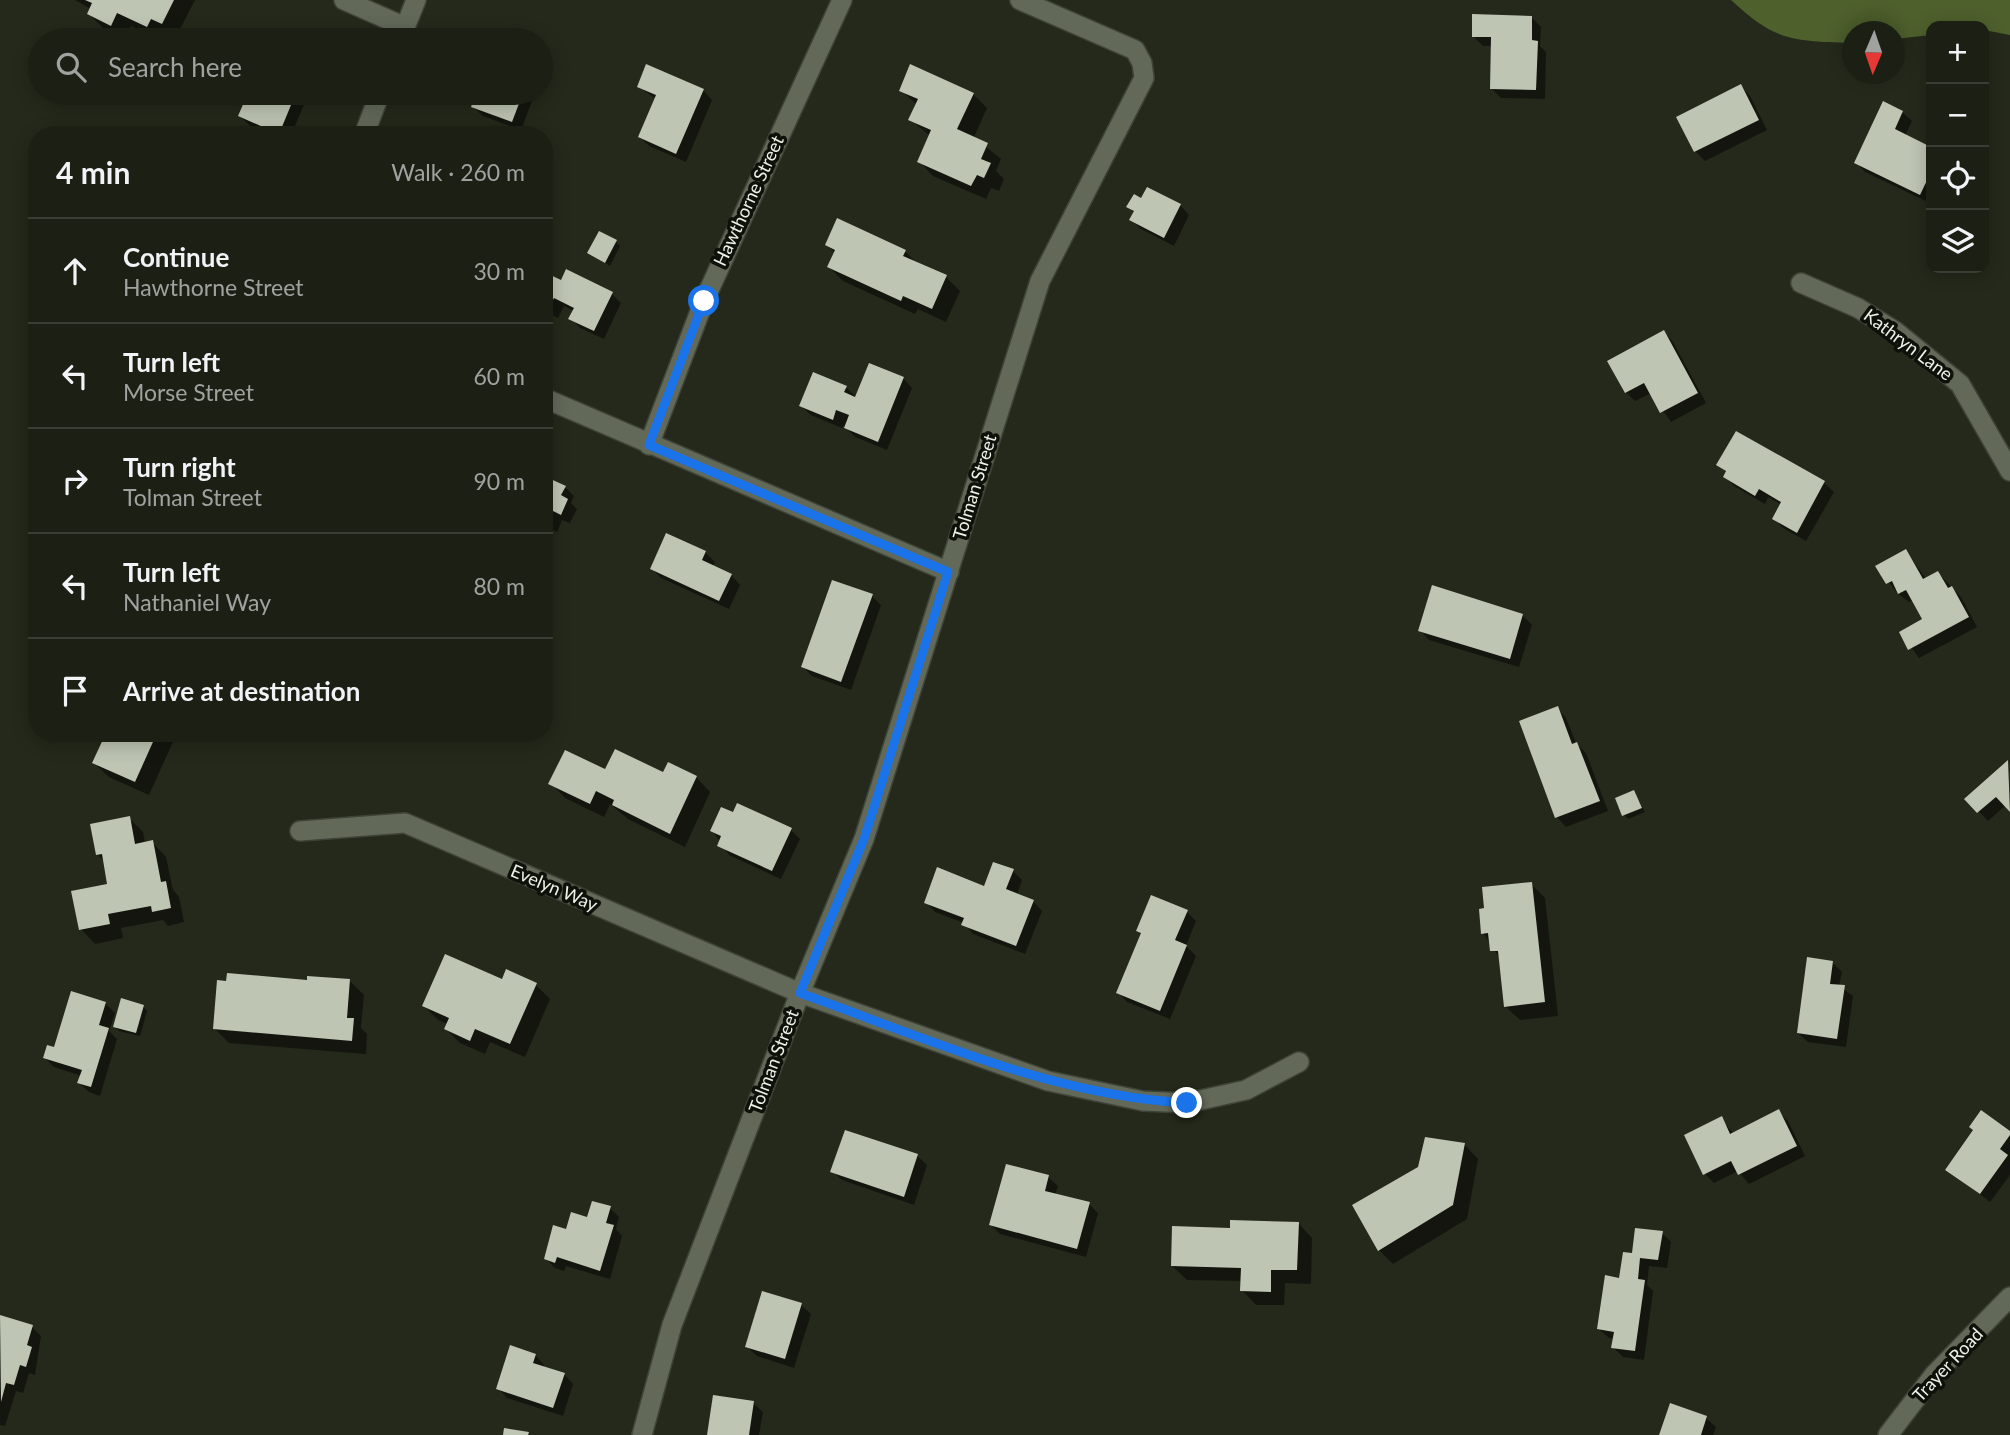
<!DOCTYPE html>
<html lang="en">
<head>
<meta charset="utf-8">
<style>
  body { margin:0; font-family:Lato,sans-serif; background:#24271d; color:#f1f3f6 }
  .controls { position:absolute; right:21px; top:21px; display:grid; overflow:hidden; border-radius:14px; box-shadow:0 4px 18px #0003 }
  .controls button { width:63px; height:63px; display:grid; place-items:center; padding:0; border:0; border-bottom:2px solid #393d34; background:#1b1f14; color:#f1f3f6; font:35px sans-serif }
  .compass { position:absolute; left:1842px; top:21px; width:63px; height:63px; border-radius:50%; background:#1b1f14; box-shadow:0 4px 18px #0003; rotate:182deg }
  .stop { position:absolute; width:21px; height:21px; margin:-16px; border:5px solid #1a73e8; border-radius:50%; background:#fff }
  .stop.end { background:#1a73e8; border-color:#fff; box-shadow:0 2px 7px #0008 }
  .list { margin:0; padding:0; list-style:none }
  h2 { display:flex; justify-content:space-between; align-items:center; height:91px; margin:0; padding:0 28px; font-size:30px }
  h2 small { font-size:23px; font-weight:400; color:#a0a2a0 }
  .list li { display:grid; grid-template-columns:46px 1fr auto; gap:21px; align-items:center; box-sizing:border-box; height:105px; padding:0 28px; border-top:2px solid #393d34 }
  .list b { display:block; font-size:26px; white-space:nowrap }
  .list p { margin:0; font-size:23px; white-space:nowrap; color:#a0a2a0 }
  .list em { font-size:23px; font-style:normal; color:#a0a2a0 }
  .icon { flex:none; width:38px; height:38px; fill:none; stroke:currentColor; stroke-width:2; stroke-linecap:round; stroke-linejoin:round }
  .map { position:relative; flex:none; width:2010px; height:1435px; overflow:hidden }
  .search { position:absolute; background:#1b1f14; box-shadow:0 4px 18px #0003; left:28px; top:28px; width:525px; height:77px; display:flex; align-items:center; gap:18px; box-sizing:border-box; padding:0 24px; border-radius:38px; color:#a0a2a0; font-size:26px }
  .panel { position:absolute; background:#1b1f14; box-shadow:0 4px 18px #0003; left:28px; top:126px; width:525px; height:616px; border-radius:28px }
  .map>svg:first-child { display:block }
</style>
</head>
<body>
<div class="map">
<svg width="2010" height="1435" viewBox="0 0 2010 1435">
  <rect width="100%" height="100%" fill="#24291b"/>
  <!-- forest -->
  <path fill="#4e602c" d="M 1731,0 L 2010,0 L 2010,35 L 1984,30 L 1984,26 L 1931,26 L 1931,35 L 1895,39 L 1895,32 L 1853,32 L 1852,43 C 1793,41 1776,42 1731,0 Z"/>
  <!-- shadow -->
  <g fill="#0007">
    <polygon points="75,0 195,0 176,37 166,32 162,40 131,26 125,39 103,28 89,14 91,9"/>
    <polygon points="1532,18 1541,27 1540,46 1546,52 1545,99 1501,98 1492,89 1493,46 1483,46 1473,36"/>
    <polygon points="541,63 545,67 541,78"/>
    <polygon points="1741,86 1750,96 1767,130 1705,161 1695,151 1678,117"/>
    <polygon points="639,87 703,90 712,100 686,162 649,146 640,137 656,99"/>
    <polygon points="901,90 973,94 987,108 974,137 1001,159 996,171 1004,179 999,191 991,188 986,199 933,176 919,161 930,136 911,120 917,105"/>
    <polygon points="250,93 309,93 291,135 271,135 249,125 240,116"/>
    <polygon points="478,93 535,93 521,130 483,116 473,107"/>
    <polygon points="1902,112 1912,121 1905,136 1931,149 1930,203 1865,172 1856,162"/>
    <polygon points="1142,201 1180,205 1189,215 1174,246 1141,229 1131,219 1135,213 1129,207"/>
    <polygon points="616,242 620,246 610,266 590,253"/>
    <polygon points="827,245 905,251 918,265 946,277 960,291 946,322 918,309 915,314 843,281 829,267 835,253"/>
    <polygon points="544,274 561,283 612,294 621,303 604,339 580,328 571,318 574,311 564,306 558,318 544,311"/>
    <polygon points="1664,332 1673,342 1706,403 1671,422 1651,393 1635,401 1626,392"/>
    <polygon points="903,378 912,388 887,450 855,437 843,425 842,428 811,415 801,406 846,387 857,398"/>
    <polygon points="1736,433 1824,483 1834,492 1806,541 1783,528 1774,519 1782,505 1768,497 1765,504 1734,486 1725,477 1727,473 1718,464"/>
    <polygon points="544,478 565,487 574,496 571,503 577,509 570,523 562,520 557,532 544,526"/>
    <polygon points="1906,551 1926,579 1938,573 1947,582 1961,597 1977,627 1919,658 1901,633 1925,620 1913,600 1909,602 1897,593 1877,566"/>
    <polygon points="705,552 715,562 712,567 731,575 740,585 729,609 661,578 652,569"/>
    <polygon points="872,596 881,605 851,690 812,676 803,667"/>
    <polygon points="1522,615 1532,625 1519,667 1429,640 1420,630"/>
    <polygon points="1557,708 1566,718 1576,743 1586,753 1608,811 1566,827 1557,817"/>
    <polygon points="108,733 177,733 149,795 109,777 94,763"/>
    <polygon points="178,733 195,733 193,739"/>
    <polygon points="497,733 522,733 518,742"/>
    <polygon points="2008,762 2010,810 2006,805 1988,821 1967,799"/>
    <polygon points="606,772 696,777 710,792 685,847 628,819 610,804 604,817 565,798 551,783"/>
    <polygon points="1634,792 1645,812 1628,819 1624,815"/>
    <polygon points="129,818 143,832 145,843 152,842 166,857 173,890 179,897 184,922 168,926 163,920 121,928 123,938 95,944 81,929 109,885 105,862 97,854"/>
    <polygon points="712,830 791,830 800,839 781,879 729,855"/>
    <polygon points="1013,871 1022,880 1017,895 1033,901 1042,911 1025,954 973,934 964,923 935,912 926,902 985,888"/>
    <polygon points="1531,884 1545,898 1558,1016 1520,1020 1505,1006 1500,959 1483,933"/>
    <polygon points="1187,912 1196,921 1186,946 1196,956 1170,1019 1127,1002 1118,992 1142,934 1138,930"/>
    <polygon points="1832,962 1842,972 1839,986 1853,996 1846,1047 1808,1042 1798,1033"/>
    <polygon points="350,981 364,995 361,1028 367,1034 366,1054 229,1043 214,1028 309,982"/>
    <polygon points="503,981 536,985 550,999 525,1057 490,1042 485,1054 460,1043 446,1029 448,1024 438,1020 424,1006"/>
    <polygon points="105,1003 115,1013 109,1031 117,1039 100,1096 89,1092 79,1083 82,1076 54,1067 45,1058"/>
    <polygon points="143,1006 147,1011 140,1036 119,1031 115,1027"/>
    <polygon points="1779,1112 1788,1121 1805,1156 1749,1184 1738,1171 1714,1183 1705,1174 1721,1119 1734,1134"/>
    <polygon points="2010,1133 2010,1175 1990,1202 1947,1169"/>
    <polygon points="1464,1144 1478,1159 1467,1219 1393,1264 1379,1250"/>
    <polygon points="917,1156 927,1165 914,1205 842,1180 832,1171"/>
    <polygon points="1048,1177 1058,1186 1055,1195 1089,1204 1098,1213 1086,1257 1000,1234 991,1225"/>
    <polygon points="610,1208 619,1217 616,1229 622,1236 610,1279 566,1266 564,1271 555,1268 546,1259 567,1231"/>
    <polygon points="1298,1223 1312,1238 1311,1284 1285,1283 1284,1305 1256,1305 1242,1290 1242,1281 1187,1280 1172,1266 1232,1229"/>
    <polygon points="1662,1233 1671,1242 1667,1268 1649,1266 1647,1285 1653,1291 1644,1360 1623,1357 1613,1347 1614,1339 1609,1338 1599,1329 1620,1280"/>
    <polygon points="801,1305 811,1314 794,1368 757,1356 747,1347"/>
    <polygon points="0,1317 32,1327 41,1336 35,1375 29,1373 23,1393 16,1391 5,1426 0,1425"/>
    <polygon points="535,1355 544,1365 543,1368 564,1374 573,1384 563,1416 507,1398 498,1388"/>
    <polygon points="753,1403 763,1412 759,1435 709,1435"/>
    <polygon points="1706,1418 1716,1427 1713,1435 1661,1435"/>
  </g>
  <!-- building -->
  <g fill="#bec5b3">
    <polygon points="85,0 174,0 162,24 151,19 147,27 117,13 111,26 87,14 92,3"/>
    <polygon points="1472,14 1532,16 1532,40 1538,41 1536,90 1490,89 1491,37 1472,37"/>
    <polygon points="646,64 704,89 676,154 638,137 656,95 637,87"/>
    <polygon points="910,64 974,93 957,129 988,143 981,159 991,163 984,178 977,175 971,186 917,162 931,130 908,120 918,99 899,91"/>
    <polygon points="1741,84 1759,120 1694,152 1676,117"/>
    <polygon points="248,93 296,93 279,134 238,116"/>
    <polygon points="476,93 523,93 512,122 471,107"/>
    <polygon points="1883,101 1903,111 1895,129 1931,147 1931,172 1920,195 1854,163"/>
    <polygon points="1147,187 1181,204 1164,238 1129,220 1134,211 1126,207 1134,194 1141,198"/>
    <polygon points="837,218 906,250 903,256 947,275 932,309 903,296 901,301 827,267 835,250 825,245"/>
    <polygon points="599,231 617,240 605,263 587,253"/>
    <polygon points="566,269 613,292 594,331 568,319 574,308 554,298 548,310 544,308 544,272 561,280"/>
    <polygon points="1664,330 1698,393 1660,413 1644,383 1625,393 1607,361"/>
    <polygon points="869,363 904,377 878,442 844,428 849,415 836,410 833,420 799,406 813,372 847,386 844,392 855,397"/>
    <polygon points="1736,431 1825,481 1797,533 1772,519 1781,502 1759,489 1755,496 1723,477 1726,471 1716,465"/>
    <polygon points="544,476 566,486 561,495 568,499 561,515 553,511 547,524 544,522"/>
    <polygon points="666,533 706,551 702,560 732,574 719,601 650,569"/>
    <polygon points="1906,549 1923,579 1938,571 1948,588 1952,586 1969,617 1908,650 1899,632 1922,619 1906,590 1898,594 1892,581 1886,584 1875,566"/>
    <polygon points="832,580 873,594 841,682 801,667"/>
    <polygon points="1432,585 1523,614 1510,659 1418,631"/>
    <polygon points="1558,706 1572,744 1577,742 1600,801 1555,818 1519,721"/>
    <polygon points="106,733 157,733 135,782 92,763"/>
    <polygon points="615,749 663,772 668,762 697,776 670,834 612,805 614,800 596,791 590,804 548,784 565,750 605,769"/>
    <polygon points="2008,760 2010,812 1996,797 1977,813 1964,799"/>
    <polygon points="1634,790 1642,808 1622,816 1615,798"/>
    <polygon points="737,803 792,828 772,871 717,846 721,836 710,831 721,807 733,812"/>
    <polygon points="130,816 135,844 153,840 161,882 166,881 171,908 152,912 151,906 108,914 110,924 79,930 71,891 107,884 102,854 96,855 90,824"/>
    <polygon points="993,862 1014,869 1006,889 1034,900 1016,946 961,925 964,918 924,903 937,867 984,886"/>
    <polygon points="1532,882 1545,1002 1504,1007 1498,951 1490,951 1488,933 1481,934 1479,909 1484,908 1482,887"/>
    <polygon points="1151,895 1188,910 1175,940 1187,945 1160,1011 1116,993 1141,933 1136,931"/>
    <polygon points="445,954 502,979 506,969 537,983 510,1044 475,1029 470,1041 444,1029 449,1018 422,1006"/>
    <polygon points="1807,957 1833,961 1830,984 1845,985 1837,1039 1797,1033"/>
    <polygon points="227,973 307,980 307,976 350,979 347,1018 354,1018 352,1041 213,1029 217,980 226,981"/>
    <polygon points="71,991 106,1002 99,1025 109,1028 91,1087 77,1083 82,1070 43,1058 47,1045 54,1047"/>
    <polygon points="121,998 144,1005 136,1033 113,1027"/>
    <polygon points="1779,1109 1797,1146 1738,1175 1731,1161 1703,1175 1684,1135 1722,1116 1730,1134"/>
    <polygon points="1981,1110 2010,1131 2010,1135 2000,1149 2008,1155 1980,1194 1945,1170 1973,1130 1969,1127"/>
    <polygon points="845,1130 918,1154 904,1197 830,1172"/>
    <polygon points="1425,1137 1465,1143 1453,1205 1378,1251 1352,1205 1418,1167"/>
    <polygon points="1006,1164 1049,1175 1045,1191 1090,1202 1077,1249 989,1225"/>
    <polygon points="592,1201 611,1206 606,1223 614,1225 600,1271 557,1257 555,1263 544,1259 553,1225 566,1229 571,1212 587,1217"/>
    <polygon points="1230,1220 1299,1222 1297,1270 1271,1270 1271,1292 1240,1291 1241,1268 1171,1266 1172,1226 1230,1228"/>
    <polygon points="1635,1228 1663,1231 1658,1260 1640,1258 1638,1279 1645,1280 1635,1351 1611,1348 1614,1332 1597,1329 1605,1275 1619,1278 1623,1252 1632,1253"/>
    <polygon points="762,1291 802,1303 785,1359 745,1347"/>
    <polygon points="0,1315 33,1325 27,1345 32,1347 26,1367 20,1365 14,1385 6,1383 1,1402"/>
    <polygon points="510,1345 536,1354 533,1363 565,1373 553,1408 496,1389"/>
    <polygon points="713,1395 754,1401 749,1435 707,1435"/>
    <polygon points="1670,1403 1707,1416 1701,1435 1659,1435"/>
    <polygon points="504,1428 529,1432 528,1435 503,1435"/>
  </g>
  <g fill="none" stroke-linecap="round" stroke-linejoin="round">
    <defs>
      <g id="minor">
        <polyline points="344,0 405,27"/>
        <polyline points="400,40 416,0"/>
        <polyline points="364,135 380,93"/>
        <polyline points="1801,283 1858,308 1895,331 1960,384 2010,471"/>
        <polyline points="544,398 949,572"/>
        <polyline points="649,445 704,301 842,0"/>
        <polyline points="300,831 405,823 800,993 1048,1081 1143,1101 1187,1103 1246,1090 1299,1062"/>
        <polyline points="642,1435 672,1325 800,993 864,839 1040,281 1144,78 1142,63 1135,50 1020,0"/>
        <polyline points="1888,1435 1934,1375 2010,1297"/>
      </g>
    </defs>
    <!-- minor casing -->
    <use href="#minor" stroke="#3e4337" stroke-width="22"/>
    <!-- minor -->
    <use href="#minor" stroke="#626959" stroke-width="19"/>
  </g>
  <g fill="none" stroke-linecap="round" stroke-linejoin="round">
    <!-- route -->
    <path stroke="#1a73e8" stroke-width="9" d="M 704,301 L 649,445 L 948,572 L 864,839 L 800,993 C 926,1038 1053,1096 1187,1103"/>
  </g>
  <g text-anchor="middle" stroke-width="7" stroke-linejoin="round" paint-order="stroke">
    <!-- street labels -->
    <g font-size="18" fill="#edf1e8" stroke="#0e110a">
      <text transform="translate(749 201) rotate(-65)" y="6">Hawthorne Street</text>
      <text transform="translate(1908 345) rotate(37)" y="6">Kathryn Lane</text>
      <text transform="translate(975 487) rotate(-73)" y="6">Tolman Street</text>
      <text transform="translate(554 888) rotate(23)" y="6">Evelyn Way</text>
      <text transform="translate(774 1061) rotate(-69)" y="6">Tolman Street</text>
      <text transform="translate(1948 1365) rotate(-47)" y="6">Trayer Road</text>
    </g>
  </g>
</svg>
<div class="controls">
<button>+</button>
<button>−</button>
<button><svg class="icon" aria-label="locate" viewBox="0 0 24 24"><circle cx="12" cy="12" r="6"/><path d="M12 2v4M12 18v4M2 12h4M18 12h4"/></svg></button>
<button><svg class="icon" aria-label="layers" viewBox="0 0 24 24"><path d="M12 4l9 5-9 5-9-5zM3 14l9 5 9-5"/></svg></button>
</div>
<svg class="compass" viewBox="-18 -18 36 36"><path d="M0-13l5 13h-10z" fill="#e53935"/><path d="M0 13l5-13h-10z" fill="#a0a2a0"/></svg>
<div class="stop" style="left:704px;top:301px"></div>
<div class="stop end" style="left:1187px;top:1103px"></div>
<div class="search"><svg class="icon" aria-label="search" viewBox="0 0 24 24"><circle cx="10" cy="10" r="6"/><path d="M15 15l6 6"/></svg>Search here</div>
<section class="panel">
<h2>4 min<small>Walk · 260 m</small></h2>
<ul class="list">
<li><svg class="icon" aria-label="ahead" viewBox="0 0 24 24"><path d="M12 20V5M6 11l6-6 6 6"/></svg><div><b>Continue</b><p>Hawthorne Street</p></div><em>30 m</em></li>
<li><svg class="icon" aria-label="left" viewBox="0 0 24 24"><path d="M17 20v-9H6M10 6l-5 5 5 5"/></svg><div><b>Turn left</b><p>Morse Street</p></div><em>60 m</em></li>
<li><svg class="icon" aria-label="right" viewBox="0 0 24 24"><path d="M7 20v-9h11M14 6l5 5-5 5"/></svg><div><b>Turn right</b><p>Tolman Street</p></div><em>90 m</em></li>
<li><svg class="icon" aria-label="left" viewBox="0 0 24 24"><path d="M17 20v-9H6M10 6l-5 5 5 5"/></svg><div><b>Turn left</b><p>Nathaniel Way</p></div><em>80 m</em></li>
<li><svg class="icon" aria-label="arrive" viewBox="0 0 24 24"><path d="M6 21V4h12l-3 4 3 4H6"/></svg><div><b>Arrive at destination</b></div></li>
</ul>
</section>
</div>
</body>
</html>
